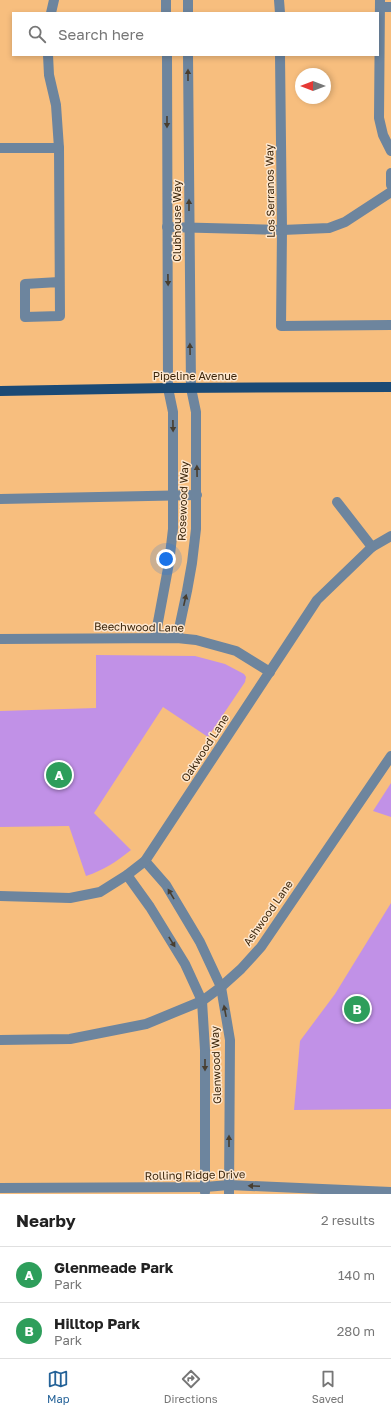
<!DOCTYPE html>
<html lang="en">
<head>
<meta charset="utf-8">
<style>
  body { margin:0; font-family:"Golos Text",sans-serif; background:#f2f2f2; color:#222 }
  .compass { position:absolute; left:295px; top:68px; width:36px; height:36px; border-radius:50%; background:#fff; box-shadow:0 2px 6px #0003; rotate:270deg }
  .you { position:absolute; left:166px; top:559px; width:14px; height:14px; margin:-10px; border:3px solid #fff; border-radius:50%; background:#1a73e8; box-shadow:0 0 0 6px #1a73e833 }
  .badge { display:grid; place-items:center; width:26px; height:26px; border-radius:50%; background:#246298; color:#fff; font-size:13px; font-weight:700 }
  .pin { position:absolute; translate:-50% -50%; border:2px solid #fff; box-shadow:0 1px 4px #0006 }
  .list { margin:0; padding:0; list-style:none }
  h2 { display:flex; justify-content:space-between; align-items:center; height:52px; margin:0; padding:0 16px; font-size:17px }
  h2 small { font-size:13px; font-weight:400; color:#767676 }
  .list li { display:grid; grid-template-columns:26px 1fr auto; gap:12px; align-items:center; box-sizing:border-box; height:56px; padding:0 16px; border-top:1px solid #e0e0e0 }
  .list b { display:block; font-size:15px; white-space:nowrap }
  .list p { margin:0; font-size:13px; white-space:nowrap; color:#767676 }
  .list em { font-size:13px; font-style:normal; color:#767676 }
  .icon { flex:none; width:22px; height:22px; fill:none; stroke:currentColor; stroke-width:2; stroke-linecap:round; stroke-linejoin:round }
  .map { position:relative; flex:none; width:391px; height:1194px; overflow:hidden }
  .search { position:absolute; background:#fff; box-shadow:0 2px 6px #0003; left:12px; right:12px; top:12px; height:44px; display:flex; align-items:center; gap:10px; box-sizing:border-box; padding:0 14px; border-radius:0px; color:#767676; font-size:15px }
  .sheet { height:164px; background:#fff }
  nav { display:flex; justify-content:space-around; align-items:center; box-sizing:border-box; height:56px; border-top:1px solid #e0e0e0; background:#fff; font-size:11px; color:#767676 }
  nav a { display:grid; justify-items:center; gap:2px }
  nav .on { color:#246298 }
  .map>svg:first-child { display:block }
</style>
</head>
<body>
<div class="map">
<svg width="391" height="1194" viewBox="0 0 391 1194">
  <rect width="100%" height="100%" fill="#f7be7e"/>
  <!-- green -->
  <g fill="#c191e7">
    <path d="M 96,655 L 195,656 L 225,664 L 244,674 L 246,677 L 245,682 L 208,737 L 163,707 L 94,813 L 131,850 C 116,862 104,870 86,876 L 69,826 L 0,827 L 0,711 L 96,708 Z"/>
    <polygon points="391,783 391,817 373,811"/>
    <polygon points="391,903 391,1109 294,1110 300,1041 335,994"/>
  </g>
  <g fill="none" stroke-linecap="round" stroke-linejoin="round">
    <!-- minor -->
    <g stroke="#6d859e" stroke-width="10">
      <polyline points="166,0 166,13"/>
      <polyline points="188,0 188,13"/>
      <polyline points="279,0 280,13"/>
      <polyline points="380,0 379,118 383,135 391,151"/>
      <polyline points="380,7 391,7"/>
      <polyline points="51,13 54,0"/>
      <polyline points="48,55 49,75 56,105 59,148 60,316 25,317 25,284 59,282"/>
      <polyline points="280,55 282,230 281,326 391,325"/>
      <polyline points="0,148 59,148"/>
      <polyline points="391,173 391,185"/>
      <polyline points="167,227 282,230 329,228 345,222 391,192"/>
      <polyline points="0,499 197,495"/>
      <polyline points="337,502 372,547"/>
      <polyline points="155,638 169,563 173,529 173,412 168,388 167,55"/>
      <polyline points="177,638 187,591 192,563 196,529 196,412 191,388 188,55"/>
      <polyline points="0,639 177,638 196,640 236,651 270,672"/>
      <polyline points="145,861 166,885 200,942 221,987 230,1040 229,1194"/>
      <polyline points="127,875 150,907 185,964 202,1001 205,1050 205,1192"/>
      <polyline points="0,896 70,898 100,892 127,875 145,861 317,600 372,547 391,536"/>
      <polyline points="0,1040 70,1039 146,1024 202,1001 221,987 241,969 261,947 391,756"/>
      <polyline points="0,1188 205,1187 229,1185 391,1192"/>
    </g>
    <!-- major -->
    <polyline stroke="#1b4a75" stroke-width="10" points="0,391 168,388 391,387"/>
  </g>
  <!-- one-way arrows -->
  <defs><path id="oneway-solid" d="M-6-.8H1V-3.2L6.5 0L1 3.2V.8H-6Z"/></defs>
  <g fill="#483e30">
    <use href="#oneway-solid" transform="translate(188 75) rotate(-90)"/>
    <use href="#oneway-solid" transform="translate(167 122) rotate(90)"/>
    <use href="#oneway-solid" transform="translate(189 205) rotate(-90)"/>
    <use href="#oneway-solid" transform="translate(168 280) rotate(89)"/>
    <use href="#oneway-solid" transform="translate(190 349) rotate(-91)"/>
    <use href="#oneway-solid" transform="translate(173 426) rotate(89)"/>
    <use href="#oneway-solid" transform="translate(197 471) rotate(-91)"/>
    <use href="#oneway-solid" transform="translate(185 600) rotate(-77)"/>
    <use href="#oneway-solid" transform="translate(171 894) rotate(-121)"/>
    <use href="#oneway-solid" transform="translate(172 942) rotate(58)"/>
    <use href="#oneway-solid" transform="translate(225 1011) rotate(-101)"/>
    <use href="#oneway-solid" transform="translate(205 1065) rotate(90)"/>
    <use href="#oneway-solid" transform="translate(229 1141) rotate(-90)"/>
    <use href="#oneway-solid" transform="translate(254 1186) rotate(-178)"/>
  </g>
  <g text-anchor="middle" stroke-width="3" stroke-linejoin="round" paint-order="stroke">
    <!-- street labels -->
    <g font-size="11" fill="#3c260b" stroke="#fee7ce">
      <text transform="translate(270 191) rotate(-91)" y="4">Los Serranos Way</text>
      <text transform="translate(177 221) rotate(-90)" y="4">Clubhouse Way</text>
      <text x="195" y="380">Pipeline Avenue</text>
      <text transform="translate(183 501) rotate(-88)" y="4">Rosewood Way</text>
      <text transform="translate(139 627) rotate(1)" y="4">Beechwood Lane</text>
      <text transform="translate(205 748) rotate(-57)" y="4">Oakwood Lane</text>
      <text transform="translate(268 913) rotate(-55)" y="4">Ashwood Lane</text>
      <text transform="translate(216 1065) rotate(-92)" y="4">Glenwood Way</text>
      <text transform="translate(195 1175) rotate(-1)" y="4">Rolling Ridge Drive</text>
    </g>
  </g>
</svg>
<svg class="compass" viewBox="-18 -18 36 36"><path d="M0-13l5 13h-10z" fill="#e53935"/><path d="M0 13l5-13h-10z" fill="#767676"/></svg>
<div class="you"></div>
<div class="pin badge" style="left:59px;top:775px;background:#2e9e5b">A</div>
<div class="pin badge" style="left:357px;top:1009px;background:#2e9e5b">B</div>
<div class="search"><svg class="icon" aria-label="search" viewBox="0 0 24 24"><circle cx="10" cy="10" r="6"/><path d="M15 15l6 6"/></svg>Search here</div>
</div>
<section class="sheet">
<h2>Nearby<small>2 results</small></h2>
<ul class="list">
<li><span class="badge" style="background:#2e9e5b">A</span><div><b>Glenmeade Park</b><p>Park</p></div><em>140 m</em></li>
<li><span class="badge" style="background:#2e9e5b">B</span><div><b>Hilltop Park</b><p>Park</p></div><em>280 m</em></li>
</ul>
</section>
<nav>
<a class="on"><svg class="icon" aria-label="map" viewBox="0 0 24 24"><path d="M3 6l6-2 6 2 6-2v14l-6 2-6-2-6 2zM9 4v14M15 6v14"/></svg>Map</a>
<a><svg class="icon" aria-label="directions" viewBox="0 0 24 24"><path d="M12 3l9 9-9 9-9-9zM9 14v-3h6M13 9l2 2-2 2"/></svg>Directions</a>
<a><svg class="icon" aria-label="saved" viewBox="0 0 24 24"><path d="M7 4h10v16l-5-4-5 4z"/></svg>Saved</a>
</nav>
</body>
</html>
